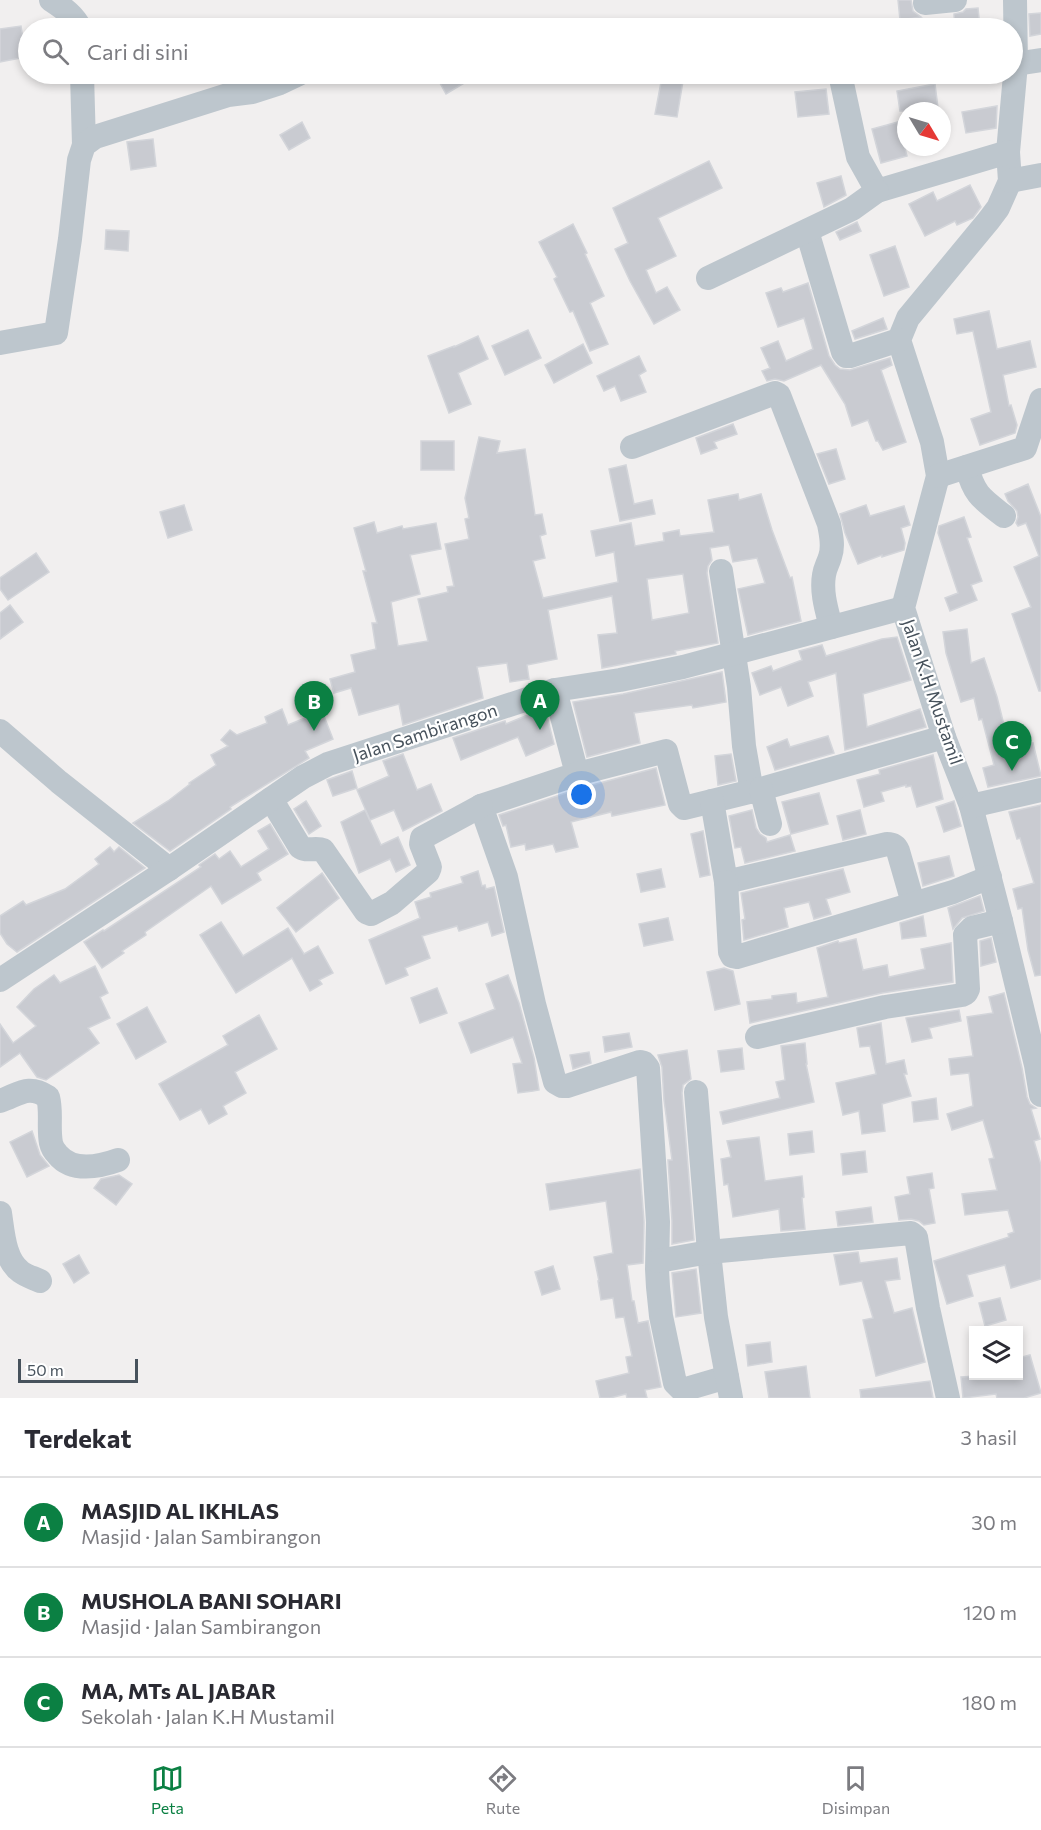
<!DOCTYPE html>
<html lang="id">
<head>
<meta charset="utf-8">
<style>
  body { margin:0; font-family:Commissioner,sans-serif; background:#f2f2f3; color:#2b2b33 }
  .controls { position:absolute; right:18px; bottom:18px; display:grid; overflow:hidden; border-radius:0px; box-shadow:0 3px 9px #0003 }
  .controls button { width:54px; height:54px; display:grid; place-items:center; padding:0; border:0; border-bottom:2px solid #e1e1e2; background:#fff; color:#2b2b33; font:30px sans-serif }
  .compass { position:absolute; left:897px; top:102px; width:54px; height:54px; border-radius:50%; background:#fff; box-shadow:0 3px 9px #0003; rotate:128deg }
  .scale { position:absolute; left:18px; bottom:15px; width:120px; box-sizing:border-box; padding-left:6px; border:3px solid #47525c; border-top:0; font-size:16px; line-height:21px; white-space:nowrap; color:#47525c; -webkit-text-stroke:4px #fff; paint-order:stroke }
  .you { position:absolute; left:582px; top:795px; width:21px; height:21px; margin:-15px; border:4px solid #fff; border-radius:50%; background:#1a73e8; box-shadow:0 0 0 9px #1a73e833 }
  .badge { display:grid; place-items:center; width:39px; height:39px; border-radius:50%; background:#0b8043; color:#fff; font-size:20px; font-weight:700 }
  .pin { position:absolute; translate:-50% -50px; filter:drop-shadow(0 2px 3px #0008) }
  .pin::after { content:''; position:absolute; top:32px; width:21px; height:18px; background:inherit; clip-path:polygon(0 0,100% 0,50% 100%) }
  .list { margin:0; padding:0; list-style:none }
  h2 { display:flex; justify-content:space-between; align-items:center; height:78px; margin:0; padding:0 24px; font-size:26px }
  h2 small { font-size:20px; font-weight:400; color:#7c7c81 }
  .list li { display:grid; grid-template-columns:39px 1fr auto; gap:18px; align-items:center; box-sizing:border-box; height:90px; padding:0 24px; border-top:2px solid #e1e1e2 }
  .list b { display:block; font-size:22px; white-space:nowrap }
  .list p { margin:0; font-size:20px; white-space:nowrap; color:#7c7c81 }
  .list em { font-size:20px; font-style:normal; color:#7c7c81 }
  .icon { flex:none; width:33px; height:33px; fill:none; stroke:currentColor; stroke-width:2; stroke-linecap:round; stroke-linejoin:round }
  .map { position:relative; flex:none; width:1041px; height:1398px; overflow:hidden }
  .search { position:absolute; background:#fff; box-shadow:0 3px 9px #0003; left:18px; right:18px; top:18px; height:66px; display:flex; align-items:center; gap:15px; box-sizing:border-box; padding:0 21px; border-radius:33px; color:#7c7c81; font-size:22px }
  .sheet { height:348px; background:#fff }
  nav { display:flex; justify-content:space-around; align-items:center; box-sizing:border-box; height:84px; border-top:2px solid #e1e1e2; background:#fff; font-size:16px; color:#7c7c81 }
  nav a { display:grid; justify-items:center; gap:3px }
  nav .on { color:#0b8043 }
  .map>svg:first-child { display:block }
</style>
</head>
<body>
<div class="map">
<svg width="1041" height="1398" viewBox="0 0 1041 1398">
  <rect width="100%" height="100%" fill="#f1efef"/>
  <!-- building -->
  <g fill="#c9cbd1" stroke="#d3d5da" stroke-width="1.5" fill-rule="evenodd">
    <polygon points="898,0 911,0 913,11 921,17 900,20"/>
    <polygon points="978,8 980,28 955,28 954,14 963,12 966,9"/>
    <polygon points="1041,13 1041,34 1030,36 1029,14"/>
    <polygon points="21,26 26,57 0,62 0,29"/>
    <polygon points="435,74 461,74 466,82 446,94"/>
    <polygon points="662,77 683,81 677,117 655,114"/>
    <polygon points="935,84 938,108 921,111 900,111 897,91"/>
    <polygon points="826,89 829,114 798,117 795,92"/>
    <polygon points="997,106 996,128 966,133 962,112"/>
    <polygon points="302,122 310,138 289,150 280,135"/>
    <polygon points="898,122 907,156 881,163 872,129"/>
    <polygon points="153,139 156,166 131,170 127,142"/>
    <polygon points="709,161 722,188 658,218 676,256 646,270 656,293 667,287 680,310 654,324 630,281 615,249 628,243 613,208"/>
    <polygon points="841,176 846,195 824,207 817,183"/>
    <polygon points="970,185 981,207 973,218 957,225 955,221 925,236 909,204 933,192 937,201"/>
    <polygon points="857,222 861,231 840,240 836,232"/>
    <polygon points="573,224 587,253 585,254 604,296 590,303 608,344 590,351 573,311 570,312 554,279 557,277 539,242"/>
    <polygon points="106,230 129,231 128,251 105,249"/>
    <polygon points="895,246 909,287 884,296 870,255"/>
    <polygon points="808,283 829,356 835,365 840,369 850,370 890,358 892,365 881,370 906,442 883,450 878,441 876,441 868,420 852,426 845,404 821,365 784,381 775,379 767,381 762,371 770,368 761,348 778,341 786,361 813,349 804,318 778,327 766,293 781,288 783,292"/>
    <polygon points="989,311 997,349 1030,341 1036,367 1003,375 1009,406 1011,405 1017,425 1015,433 980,445 971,419 991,412 973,331 957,334 954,319"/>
    <polygon points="883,318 887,329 855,339 852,331"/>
    <polygon points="528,330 541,358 505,375 492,346"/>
    <polygon points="478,336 488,359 458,373 471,404 449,413 428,356 454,346 454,347"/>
    <polygon points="583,344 592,363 554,383 545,365"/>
    <polygon points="639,356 646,371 639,375 646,392 621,401 615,386 604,391 597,376"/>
    <polygon points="733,424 737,434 714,442 717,448 701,454 696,438"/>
    <path d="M 479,437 L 500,441 L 497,453 L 525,449 L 535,515 L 542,514 L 546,534 L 540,536 L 545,558 L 533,561 L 543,598 L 618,582 L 614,552 L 596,556 L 591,531 L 631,523 L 635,546 L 664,541 L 663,533 L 679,530 L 680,536 L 714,532 L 708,500 L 738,494 L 739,500 L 761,494 L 772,530 L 790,578 L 792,577 L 801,621 L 748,635 L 738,589 L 765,583 L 757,558 L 733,562 L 729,545 L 710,548 L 712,560 L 708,566 L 707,573 L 718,643 L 675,651 L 676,654 L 602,668 L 598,635 L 617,633 L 612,596 L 548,610 L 557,659 L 527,665 L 529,679 L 510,682 L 507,663 L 477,667 L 483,698 L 403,725 L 399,704 L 359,715 L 351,688 L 334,693 L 330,679 L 355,672 L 351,655 L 376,649 L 372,623 L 377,623 L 363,571 L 366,571 L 354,528 L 374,522 L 377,533 L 402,526 L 403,529 L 436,523 L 441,549 L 410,555 L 420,594 L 391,602 L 398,646 L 428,641 L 418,599 L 448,592 L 447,587 L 454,586 L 445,544 L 469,539 L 465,519 L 469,518 L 465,498 ZM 683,574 L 689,613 L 652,620 L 647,579 Z"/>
    <rect x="421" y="441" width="33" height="29"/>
    <polygon points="836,449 845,479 829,484 817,454"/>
    <polygon points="626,465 634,504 652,500 655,514 620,521 609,469"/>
    <polygon points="1028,484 1041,517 1041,691 1039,691 1012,614 1031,607 1014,567 1039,556 1026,523 1018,526 1016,523 1018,517 1017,511 1008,501 1005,494"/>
    <polygon points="184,505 192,530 168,538 160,512"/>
    <polygon points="866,505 870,516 904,506 910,525 901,528 905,543 904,550 882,557 882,555 858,564 845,533 840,514"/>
    <polygon points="964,517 971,537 967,538 982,581 971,585 977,600 950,611 945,598 958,593 938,533 939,526"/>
    <polygon points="36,553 49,572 8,600 0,589 0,578"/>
    <polygon points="10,605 23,622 0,639 0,613"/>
    <polygon points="967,629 971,663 984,658 997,697 1010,749 1033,743 1041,776 988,787 983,768 994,765 982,719 979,720 974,698 961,702 946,653 943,632"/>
    <polygon points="897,637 911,680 863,694 867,727 920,709 926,727 845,750 836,673 808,682 813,696 788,706 781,687 760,695 752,673 771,666 773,671 802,660 799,651 822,645 826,656 882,639"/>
    <polygon points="722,672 726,702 693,708 692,705 634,713 640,743 587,757 573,702 623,694"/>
    <polygon points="545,708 554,744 526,756 518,737 461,760 453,738 505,721 506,724"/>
    <polygon points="282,709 288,725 322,711 333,739 305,751 309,758 230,807 231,809 170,851 133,823 168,801 190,784 189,783 216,765 211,755 228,746 221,740 230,730 237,735 267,723 265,717"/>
    <polygon points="828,736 834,753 775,770 767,747 787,739 790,747"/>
    <polygon points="403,754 417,790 431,784 442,811 403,831 394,810 370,820 357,790 389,776 383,761"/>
    <polygon points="731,754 736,781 718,785 715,756"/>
    <polygon points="933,755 943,799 917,807 911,786 906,787 906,785 881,792 884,801 864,807 857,780 880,774 879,770"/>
    <polygon points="656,768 665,805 612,816 611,812 571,822 578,847 556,852 553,844 526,850 525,844 511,847 506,825 503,826 499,815 581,788"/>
    <polygon points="352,771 357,788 333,796 327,780"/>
    <polygon points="819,793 828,824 791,834 782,802"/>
    <polygon points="306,801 321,826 309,834 294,809"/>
    <polygon points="954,801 961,826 944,832 936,807"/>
    <polygon points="1041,805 1041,975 1035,976 1028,950 1022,908 1018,909 1013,889 1034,883 1020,838 1017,839 1009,812"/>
    <polygon points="365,810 381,845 398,837 410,865 396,872 390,859 359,873 341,822"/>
    <polygon points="752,810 756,828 760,834 766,838 767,842 790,835 795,851 745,863 741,847 735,848 729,816"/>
    <polygon points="860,810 866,834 843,840 837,816"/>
    <polygon points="270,824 288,854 257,873 261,880 222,904 211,886 145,932 146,935 122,951 124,953 102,968 84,942 103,930 104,931 201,867 199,865 215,854 219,859 230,851 241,867 269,849 258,831"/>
    <polygon points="703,831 710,875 700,877 691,834"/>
    <polygon points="110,847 114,852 119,847 145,868 17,952 7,944 0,933 0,916 23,901 26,905 65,889 99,864 95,859"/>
    <polygon points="949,856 954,876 923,886 918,863"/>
    <polygon points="661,869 665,887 641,892 637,874"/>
    <polygon points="843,869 850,892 826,899 831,914 814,919 809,902 784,908 788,927 744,940 742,920 745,919 741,893"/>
    <polygon points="478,871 482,886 485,885 486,889 494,887 504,932 492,936 488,922 459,931 457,926 422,936 430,958 405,968 408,975 386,984 369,940 420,918 415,902 431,897 430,893 463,883 461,877"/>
    <polygon points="322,873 339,898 296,932 277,908"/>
    <polygon points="980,896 984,911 962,918 953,929 948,908"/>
    <polygon points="923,916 926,936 902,939 900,923"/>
    <polygon points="668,918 673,940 644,946 639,924"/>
    <polygon points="221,922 243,956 288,928 304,954 318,946 333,973 319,980 322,984 310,991 292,958 236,993 200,935"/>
    <polygon points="991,938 996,962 981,966 980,941"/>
    <polygon points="856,939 863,970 887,965 889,977 925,969 921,949 951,943 953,982 882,993 750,1023 747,1002 772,999 772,996 796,993 797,1003 828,997 817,948 838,941 839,943"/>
    <polygon points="95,966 108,993 100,997 110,1018 88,1028 99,1043 46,1080 37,1077 20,1053 0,1067 0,1024 13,1043 36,1026 17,1007 34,989 54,975 60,983"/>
    <polygon points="724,968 733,971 740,1004 715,1010 707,972"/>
    <polygon points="508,975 519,1003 534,1058 539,1090 533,1091 518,1093 513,1064 522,1063 513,1037 471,1053 459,1023 495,1009 486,984"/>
    <polygon points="437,988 447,1013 420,1023 411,998"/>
    <polygon points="1004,993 1022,1068 1027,1097 1030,1104 1036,1108 1031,1109 1040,1139 1034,1141 1041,1165 1041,1279 1011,1288 1005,1265 967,1275 973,1296 947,1304 934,1261 1009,1237 1008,1234 1014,1232 1008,1210 965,1215 962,1194 997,1190 989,1159 994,1158 983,1120 952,1130 947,1114 973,1106 969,1073 951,1075 949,1059 973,1056 967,1017 993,1013 989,997"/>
    <polygon points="147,1007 166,1042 136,1059 117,1024"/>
    <polygon points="959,1010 961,1021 929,1028 932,1038 912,1042 906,1018"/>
    <polygon points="259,1015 277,1049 235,1072 246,1093 223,1106 227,1114 209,1124 201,1109 180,1120 159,1084 228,1045 223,1036"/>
    <polygon points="881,1023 886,1064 904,1060 907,1074 904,1074 911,1096 882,1104 885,1131 862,1134 859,1111 843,1115 836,1083 876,1074 870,1046 860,1047 857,1028"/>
    <polygon points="629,1033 632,1047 605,1052 603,1037"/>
    <polygon points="805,1043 807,1064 806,1064 814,1102 723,1124 720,1112 780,1098 776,1082 785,1080 781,1046"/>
    <polygon points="742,1048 744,1069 721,1072 718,1051"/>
    <polygon points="687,1050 691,1079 683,1085 682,1093 694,1240 672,1244 672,1221 668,1160 672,1160 664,1100 662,1067 658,1055"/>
    <polygon points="589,1052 591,1063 573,1069 570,1055"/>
    <polygon points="936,1098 938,1119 914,1122 912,1102"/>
    <polygon points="32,1131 40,1155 49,1166 27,1177 10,1142"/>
    <polygon points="812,1131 814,1152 790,1155 788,1134"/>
    <polygon points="759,1137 765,1181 802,1176 804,1197 802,1198 805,1229 781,1231 779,1209 733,1217 728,1184 724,1185 721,1159 731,1157 727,1141"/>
    <polygon points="865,1151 867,1172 843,1175 841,1154"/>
    <polygon points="640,1169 644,1222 643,1263 627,1265 632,1301 634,1301 638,1323 648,1321 661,1387 645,1390 647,1398 627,1398 626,1394 610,1398 600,1398 596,1381 629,1373 626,1357 632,1356 624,1317 616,1318 613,1298 601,1300 598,1281 599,1281 594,1257 613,1253 606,1201 550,1210 546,1184"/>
    <polygon points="932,1173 934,1188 929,1189 935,1223 924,1225 919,1221 911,1219 899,1220 895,1197 910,1194 907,1177"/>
    <polygon points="119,1175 132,1184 116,1205 94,1188 101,1179"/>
    <polygon points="871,1207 873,1222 838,1226 836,1212"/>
    <polygon points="858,1252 860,1263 897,1258 900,1279 885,1281 894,1313 912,1308 925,1362 876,1376 863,1320 873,1318 862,1281 840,1285 834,1255"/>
    <polygon points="79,1255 89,1273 74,1283 63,1264"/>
    <polygon points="553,1266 560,1289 542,1295 535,1272"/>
    <polygon points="696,1269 701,1313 676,1317 672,1273"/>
    <polygon points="1000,1298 1006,1320 985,1326 979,1303"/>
    <polygon points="770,1342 772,1362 748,1366 746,1345"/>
    <polygon points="1030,1355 1041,1393 1024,1398 997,1398 996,1394 963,1398 961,1377 976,1376 1018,1376 1018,1358"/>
    <polygon points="806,1366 810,1398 769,1398 765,1372"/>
    <polygon points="930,1381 933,1398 861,1398 860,1390"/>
  </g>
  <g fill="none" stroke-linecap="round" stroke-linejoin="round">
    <!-- minor -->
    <g stroke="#bdc6cd" stroke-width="24">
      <path d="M 51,0 C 63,8 74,15 80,28"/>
      <polyline points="1015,0 1016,64 1008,152 1010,181 998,208 989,220 908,318 899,340 932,442 938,476 903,608 944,737 971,806 1001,921 1036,1065 1041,1095"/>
      <polyline points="925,3 955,0"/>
      <polyline points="1016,64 1041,60"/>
      <polyline points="82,74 84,145"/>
      <polyline points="840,74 858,157 877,191 1008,152"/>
      <polyline points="1010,181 1041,175"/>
      <polyline points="807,231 843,352 846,356 850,356 899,340"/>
      <polyline points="708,278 852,209 877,191"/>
      <polyline points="0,343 56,333 70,239 79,160 84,145 95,137 228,95 252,92 280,83 299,74"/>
      <path d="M 632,447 L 775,393 L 779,395 L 829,524 C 831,535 834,546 830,557 C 828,564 825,568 824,575 C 821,593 827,611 831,627"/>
      <path d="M 967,467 C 974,495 982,499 1004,516"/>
      <polyline points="938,476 1025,448 1041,400"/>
      <polyline points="721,571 739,687 744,746 752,792"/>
      <polyline points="555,690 577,774 481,806 506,877 534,1004 555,1082 562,1086 567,1086 640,1062 644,1063 648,1068 658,1222 657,1269 658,1287 661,1316 675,1383 681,1389 686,1389 727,1377"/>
      <polyline points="0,731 59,782 169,869"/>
      <polyline points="577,774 666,751 680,804 684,808 761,789 944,737"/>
      <polyline points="761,789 770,824"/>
      <path d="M 271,799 L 300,847 C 306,852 316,847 323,850 L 366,912 L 371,914 L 392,903 L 428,872 L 430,867 L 421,844 L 422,838 L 481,806"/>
      <path d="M 712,801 L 726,882 L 887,844 C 893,844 896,846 898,851 L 913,903"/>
      <polyline points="971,806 1041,790"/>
      <polyline points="726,882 730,952 732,956 737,957 953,892 990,877"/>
      <polyline points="0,980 169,869 303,777 328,764 555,690 620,680 683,667 903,608"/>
      <polyline points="757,1037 885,1007 962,995 966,993 968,989 965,935 972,928 1001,921"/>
      <polyline points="696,1092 709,1252 716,1317 731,1398"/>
      <path d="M 0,1101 C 20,1094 28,1084 48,1097 C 52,1112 48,1127 51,1143 C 52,1148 54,1151 58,1155 C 72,1172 99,1167 118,1160"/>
      <path d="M 0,1213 C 3,1232 4,1260 21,1272 C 26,1276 34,1278 40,1281"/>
      <polyline points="658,1261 709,1252 911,1233 916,1237 928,1308 948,1398"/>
    </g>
  </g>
  <g text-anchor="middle" stroke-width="4.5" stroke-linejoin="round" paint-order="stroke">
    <!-- street labels -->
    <g font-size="18" fill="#47525c" stroke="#fff">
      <text transform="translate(932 692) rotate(71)" y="6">Jalan K.H Mustamil</text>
      <text transform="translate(425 733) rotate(-18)" y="6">Jalan Sambirangon</text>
    </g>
  </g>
</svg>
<div class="controls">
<button><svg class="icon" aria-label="layers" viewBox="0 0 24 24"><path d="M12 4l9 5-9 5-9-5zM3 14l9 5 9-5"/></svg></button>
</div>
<svg class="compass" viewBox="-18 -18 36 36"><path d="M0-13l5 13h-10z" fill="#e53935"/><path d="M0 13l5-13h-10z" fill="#7c7c81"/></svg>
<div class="scale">50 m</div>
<div class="you"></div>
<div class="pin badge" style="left:540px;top:730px">A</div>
<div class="pin badge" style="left:314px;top:731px">B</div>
<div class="pin badge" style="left:1012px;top:771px">C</div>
<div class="search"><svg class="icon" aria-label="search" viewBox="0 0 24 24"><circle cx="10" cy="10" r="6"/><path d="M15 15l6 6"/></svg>Cari di sini</div>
</div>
<section class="sheet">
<h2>Terdekat<small>3 hasil</small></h2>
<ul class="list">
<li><span class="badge">A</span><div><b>MASJID AL IKHLAS</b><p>Masjid · Jalan Sambirangon</p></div><em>30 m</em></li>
<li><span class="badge">B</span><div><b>MUSHOLA BANI SOHARI</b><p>Masjid · Jalan Sambirangon</p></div><em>120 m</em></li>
<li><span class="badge">C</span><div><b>MA, MTs AL JABAR</b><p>Sekolah · Jalan K.H Mustamil</p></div><em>180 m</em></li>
</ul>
</section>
<nav>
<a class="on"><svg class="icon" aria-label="map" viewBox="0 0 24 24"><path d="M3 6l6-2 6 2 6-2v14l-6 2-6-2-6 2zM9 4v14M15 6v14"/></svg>Peta</a>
<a><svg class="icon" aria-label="directions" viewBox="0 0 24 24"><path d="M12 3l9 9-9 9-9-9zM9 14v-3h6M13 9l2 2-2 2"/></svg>Rute</a>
<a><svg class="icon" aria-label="saved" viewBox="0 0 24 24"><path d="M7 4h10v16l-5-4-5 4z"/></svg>Disimpan</a>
</nav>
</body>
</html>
